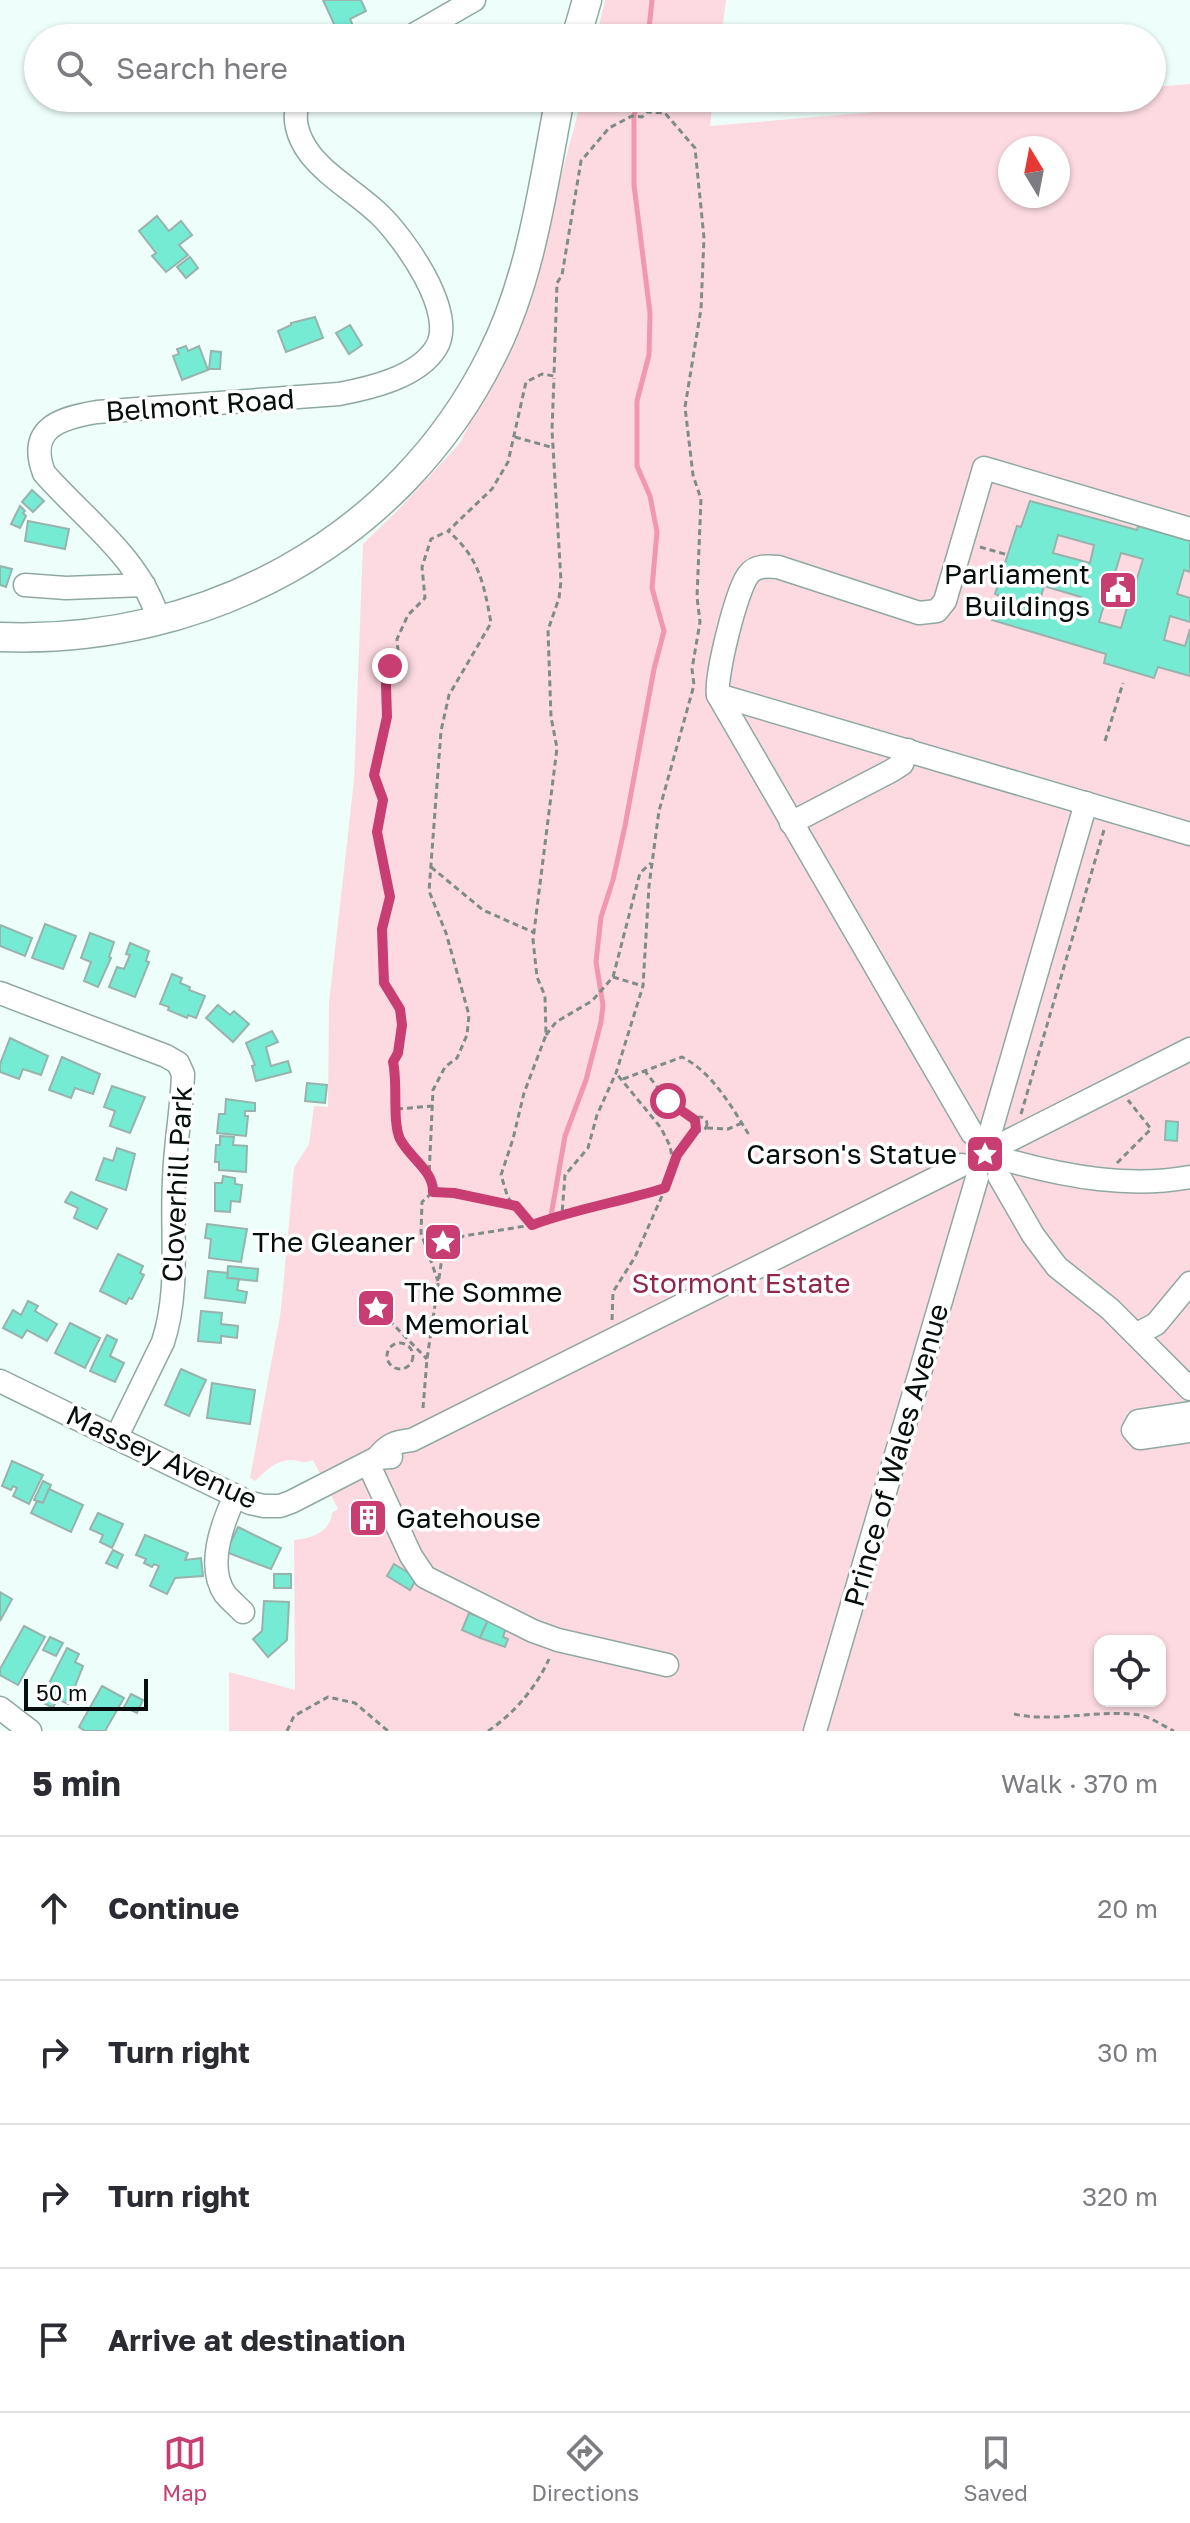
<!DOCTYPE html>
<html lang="en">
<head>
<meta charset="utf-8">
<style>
  body { margin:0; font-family:"Golos Text",sans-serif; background:#f7f7f7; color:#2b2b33 }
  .controls { position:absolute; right:24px; bottom:24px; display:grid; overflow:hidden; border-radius:16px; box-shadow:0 2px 6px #0004 }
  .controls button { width:72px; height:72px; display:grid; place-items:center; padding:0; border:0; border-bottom:2px solid #e1e1e2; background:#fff; color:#2b2b33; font:40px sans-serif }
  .compass { position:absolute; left:998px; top:136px; width:72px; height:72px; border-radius:50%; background:#fff; box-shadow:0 2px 6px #0004; rotate:350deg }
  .scale { position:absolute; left:24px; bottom:20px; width:124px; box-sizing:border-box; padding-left:8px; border:4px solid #060f0d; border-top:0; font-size:22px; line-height:28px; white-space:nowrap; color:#060f0d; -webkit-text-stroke:6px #fff; paint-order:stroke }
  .stop { position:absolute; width:24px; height:24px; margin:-18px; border:6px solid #c93e72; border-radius:50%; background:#fff }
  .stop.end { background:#c93e72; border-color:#fff; box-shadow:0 2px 8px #0008 }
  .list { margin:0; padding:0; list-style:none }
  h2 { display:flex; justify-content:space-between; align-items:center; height:104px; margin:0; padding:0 32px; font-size:34px }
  h2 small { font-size:26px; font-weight:400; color:#7c7c81 }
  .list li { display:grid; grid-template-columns:52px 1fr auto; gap:24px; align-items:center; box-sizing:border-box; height:144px; padding:0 32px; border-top:2px solid #e1e1e2 }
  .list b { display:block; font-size:30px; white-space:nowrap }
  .list em { font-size:26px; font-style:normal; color:#7c7c81 }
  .icon { flex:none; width:44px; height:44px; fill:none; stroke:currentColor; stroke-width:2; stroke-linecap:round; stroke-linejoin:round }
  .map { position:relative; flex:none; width:1190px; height:1731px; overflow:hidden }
  .search { position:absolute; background:#fff; box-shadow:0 2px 6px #0004; left:24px; right:24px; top:24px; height:88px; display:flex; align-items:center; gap:20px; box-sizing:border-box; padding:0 28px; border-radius:44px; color:#7c7c81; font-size:30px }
  .sheet { height:680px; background:#fff }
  nav { display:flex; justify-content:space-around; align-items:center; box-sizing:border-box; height:112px; border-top:2px solid #e1e1e2; background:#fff; font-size:22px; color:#7c7c81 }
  nav a { display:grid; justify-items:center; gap:4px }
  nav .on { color:#c93e72 }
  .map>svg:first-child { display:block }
</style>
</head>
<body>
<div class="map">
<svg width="1190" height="1731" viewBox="0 0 1190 1731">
  <rect width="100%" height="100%" fill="#eefefa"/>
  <!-- green -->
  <g fill="#fddae2" fill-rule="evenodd">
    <polygon points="605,0 726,0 721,38 596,38"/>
    <path d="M 1190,84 L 1190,1731 L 229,1731 L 229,1672 L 295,1690 L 294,1540 C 311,1538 330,1533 332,1513 L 338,1509 L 313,1460 C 304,1464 302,1461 292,1460 C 276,1460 267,1470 255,1481 L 250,1478 L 281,1310 L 294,1168 L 309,1144 L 314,1106 L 328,1107 L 329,1003 L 354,780 L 363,544 L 398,510 L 460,443 L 526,306 L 582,98 L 713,98 L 710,126 L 1042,98 L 1152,98 L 1152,87 ZM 1010,148 L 1058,148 L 1058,196 L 1010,196 ZM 1100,1641 L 1160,1641 L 1160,1701 L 1100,1701 Z"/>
  </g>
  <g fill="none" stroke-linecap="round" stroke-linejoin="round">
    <!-- stream -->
    <g stroke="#f197b0" stroke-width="5">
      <polyline points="648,38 652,0"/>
      <polyline points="551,1216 565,1136 586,1080 601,1022 603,1005 596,962 601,917 613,880 625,826 654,669 664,631 652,588 657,532 650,496 637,466 637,401 649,355 650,313 634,185 634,115 639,98"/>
    </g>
  </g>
  <!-- building -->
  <g fill="#76ebd4" stroke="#98b2ac" stroke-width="2" fill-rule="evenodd">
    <polygon points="323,0 361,0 366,11 350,19 354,28 339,35"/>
    <polygon points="157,216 169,231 181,221 192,235 179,245 188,255 166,272 152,256 156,253 139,231"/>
    <polygon points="190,257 198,268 186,278 177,267"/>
    <polygon points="315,317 323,338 286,352 278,331 291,325 291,323"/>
    <polygon points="350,325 362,345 349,354 336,333"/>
    <polygon points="186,346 188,351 199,346 208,370 182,380 173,356 179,354 177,349"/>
    <polygon points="211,351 221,352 220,369 209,369"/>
    <polygon points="32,490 44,501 33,512 22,502"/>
    <path d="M 1030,501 L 1137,530 L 1138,526 L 1190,541 L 1190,572 L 1184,570 L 1177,594 L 1190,598 L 1190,622 L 1170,616 L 1164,640 L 1185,646 L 1190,629 L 1190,676 L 1158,667 L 1154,678 L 1104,663 L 1106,654 L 992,620 L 1000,596 L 995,594 L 1017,526 L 1021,527 ZM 1058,535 L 1094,545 L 1090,563 L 1053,553 ZM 1121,553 L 1143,559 L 1136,582 L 1114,576 ZM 1044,586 L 1081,597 L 1076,614 L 1039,604 ZM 1106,598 L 1128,604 L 1121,628 L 1099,622 Z"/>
    <polygon points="20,506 25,511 23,513 26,516 20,528 11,524"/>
    <polygon points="28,521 69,529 65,549 25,541"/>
    <polygon points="0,566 12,569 6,587 0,585"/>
    <polygon points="45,924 76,936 63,969 32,958"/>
    <polygon points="0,925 32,938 25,956 0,946"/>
    <polygon points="90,933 114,942 109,957 111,958 98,987 84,981 91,962 81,958"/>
    <polygon points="130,943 149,951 146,961 149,962 135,997 109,987 117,967 124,969 130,955 126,954"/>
    <polygon points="172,974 182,978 180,983 190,987 189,990 205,996 196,1018 188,1015 187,1018 168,1010 169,1007 160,1004"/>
    <polygon points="218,1005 230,1015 234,1011 249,1024 233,1042 206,1018"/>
    <polygon points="272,1031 278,1042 266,1047 271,1066 288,1061 291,1072 256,1081 252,1066 255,1065 246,1043"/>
    <polygon points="10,1038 48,1056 41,1075 23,1069 19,1079 0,1072 0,1064"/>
    <polygon points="62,1057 100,1074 93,1094 75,1088 71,1098 49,1090"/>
    <polygon points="307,1083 327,1085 325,1103 305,1101"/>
    <polygon points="112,1086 145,1097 130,1133 110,1126 115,1111 104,1107"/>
    <polygon points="226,1099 255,1103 255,1111 245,1111 245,1116 248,1116 246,1136 217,1133 219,1114 225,1114"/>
    <polygon points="1166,1121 1178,1122 1177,1141 1165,1140"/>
    <polygon points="220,1136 234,1137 233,1145 247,1146 246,1172 219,1170 219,1162 215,1162 216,1145 220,1145"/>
    <polygon points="117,1148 135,1154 126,1190 96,1180 104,1158 113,1161"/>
    <polygon points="223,1176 235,1178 235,1184 242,1185 240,1202 231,1201 230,1212 215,1211 215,1183 222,1183"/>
    <polygon points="71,1192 107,1209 97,1229 74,1218 78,1208 65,1202"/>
    <polygon points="207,1224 247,1229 241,1262 209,1258 211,1239 205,1238"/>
    <polygon points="118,1254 143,1266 140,1273 144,1275 132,1299 129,1298 126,1304 100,1291"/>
    <polygon points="228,1266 258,1269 257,1281 227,1278"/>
    <polygon points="208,1271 228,1273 227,1278 239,1279 237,1290 247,1292 245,1303 205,1298"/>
    <polygon points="28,1301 38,1306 35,1311 57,1324 47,1341 27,1330 22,1338 3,1328 13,1310 21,1315"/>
    <polygon points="201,1311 222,1313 221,1324 238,1326 237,1338 221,1336 221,1343 198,1341"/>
    <polygon points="70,1323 100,1338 85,1368 55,1353"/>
    <polygon points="107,1335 117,1340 110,1356 124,1363 115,1382 90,1371"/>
    <polygon points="181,1369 206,1380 189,1416 165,1405"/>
    <polygon points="212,1383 255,1390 250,1424 207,1418"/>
    <polygon points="12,1461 43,1475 29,1504 13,1496 17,1488 13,1486 11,1490 2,1486"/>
    <polygon points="43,1481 51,1485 43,1503 34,1500"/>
    <polygon points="49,1489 83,1505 71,1532 31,1513 37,1501 43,1503"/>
    <polygon points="373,1505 382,1522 362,1532 354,1515"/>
    <polygon points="98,1513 123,1524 112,1548 100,1542 103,1535 90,1529"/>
    <polygon points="238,1527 281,1548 271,1569 226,1552"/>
    <polygon points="145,1535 188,1553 185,1560 201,1558 203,1576 175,1578 167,1594 150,1586 159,1566 154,1564 152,1567 144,1563 146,1559 136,1555"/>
    <polygon points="113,1550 123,1555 117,1568 106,1563"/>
    <polygon points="394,1564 417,1578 410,1590 387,1576"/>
    <rect x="274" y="1574" width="17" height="14"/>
    <polygon points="0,1592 12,1599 0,1621"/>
    <polygon points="264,1601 289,1602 287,1640 268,1657 253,1639 262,1631"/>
    <polygon points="469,1613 488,1620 480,1638 462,1630"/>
    <polygon points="488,1620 506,1628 503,1637 508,1639 505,1647 480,1638"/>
    <polygon points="24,1626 45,1637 18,1685 0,1675 0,1669"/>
    <polygon points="50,1637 63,1643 56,1656 43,1650"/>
    <polygon points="67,1648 79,1654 75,1662 83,1666 68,1704 57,1699 53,1708 40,1701"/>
    <polygon points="102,1686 124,1698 105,1731 85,1731 79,1727"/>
    <polygon points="131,1694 143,1700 137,1713 124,1707"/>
  </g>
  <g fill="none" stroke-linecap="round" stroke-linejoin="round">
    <defs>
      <g id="minor">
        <polyline points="408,38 474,0"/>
        <polyline points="25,585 66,588 144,585"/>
        <path d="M 159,621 C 141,558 85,520 44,473 C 27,428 60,418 97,412 L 339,394 C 371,388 418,377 436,348 C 458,313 404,238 379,214 C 357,193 329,178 310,154 C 298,138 290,116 301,98"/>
        <polyline points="718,695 1190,834"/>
        <polyline points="791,823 891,771 902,764 908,750"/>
        <path d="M 0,993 L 166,1056 L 178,1063 L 183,1074 C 182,1109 175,1144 174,1180 C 171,1234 180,1290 163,1342 L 116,1438"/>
        <polyline points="991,1130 1086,803"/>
        <path d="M 972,1133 L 718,695 C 715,677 737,587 749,574 C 756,565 768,566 778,567 L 919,613 L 937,611 L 945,601 L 984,468 L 1190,529"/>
        <polyline points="1006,1142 1190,1049"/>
        <path d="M 1010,1161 C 1068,1177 1130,1188 1190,1177"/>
        <polyline points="999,1176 1033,1235 1057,1267 1110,1309 1190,1389"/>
        <polyline points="1137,1334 1156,1324 1190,1283"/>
        <polyline points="0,1381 250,1503 264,1506 280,1506 291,1502 377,1458 391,1457"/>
        <polyline points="1190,1413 1138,1421 1133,1430 1140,1438 1190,1431"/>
        <path d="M 377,1458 C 388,1444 395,1442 412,1440 L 962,1165"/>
        <polyline points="368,1463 411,1556 425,1577 533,1631 558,1640 667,1665"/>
        <path d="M 235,1496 C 222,1524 206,1566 225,1594 C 230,1600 237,1606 243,1612"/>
        <polyline points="0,1708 30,1731"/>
        <polyline points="815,1731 977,1178"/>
      </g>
      <g id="major">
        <polyline points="576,38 587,0"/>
        <path d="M 0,637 C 205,645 400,541 492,355 C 532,276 543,184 560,98"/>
      </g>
    </defs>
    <!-- minor casing -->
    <use href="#minor" stroke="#8fa9a2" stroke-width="25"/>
    <!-- major casing -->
    <use href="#major" stroke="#8fa9a2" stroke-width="31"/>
    <!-- path -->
    <g stroke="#7f8c89" stroke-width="3" stroke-dasharray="6 4" stroke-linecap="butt">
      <polyline points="515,437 554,448"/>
      <polyline points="980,547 1008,555"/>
      <polyline points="1105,741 1123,683"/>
      <polyline points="431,867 483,910 535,933"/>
      <polyline points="613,977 643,986"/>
      <polyline points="546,1035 556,1022 592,1001 613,977 640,873 651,863"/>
      <polyline points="644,1070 668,1101 695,1120"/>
      <path d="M 623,1079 L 682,1057 C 712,1072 732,1107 749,1135"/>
      <polyline points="397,1109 433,1106"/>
      <polyline points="1021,1114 1104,830"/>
      <circle cx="700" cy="1124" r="7"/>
      <polyline points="707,1128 728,1129 742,1123"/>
      <polyline points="674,1161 696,1129"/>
      <polyline points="1117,1163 1151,1129 1128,1100"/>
      <polyline points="429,1176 399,1137 393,1062 398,1053 402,1025 400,1009 384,983 382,929 390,897 377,832 383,800 374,775 387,717 386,685 390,666 398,651 397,639 408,615 425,598 422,567 431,539 446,532"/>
      <polyline points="433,1192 454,1193 512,1205"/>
      <polyline points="562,1214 663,1189"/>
      <polyline points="532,1225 508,1198 501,1175 513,1139 524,1093 546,1035 545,996 537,977 533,940 557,748 551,717 548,630 559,598 561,581 552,430 554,378"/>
      <path d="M 442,1251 C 423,1246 431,1223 449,1230 L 453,1241"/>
      <polyline points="382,1313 427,1359"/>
      <polyline points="612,1320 613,1292 635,1257 670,1178 673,1162 670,1146 661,1128 616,1073"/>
      <circle cx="400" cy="1356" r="13"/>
      <path d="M 423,1408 L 427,1359 L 443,1251 L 450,1248 L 453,1241 L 464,1236 L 532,1225 L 562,1214 L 565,1175 L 588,1148 L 597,1115 L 616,1073 L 643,986 L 649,886 L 659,811 L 694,685 L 692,669 L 700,622 L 697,597 L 701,499 L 693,475 L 685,407 L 701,309 L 704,238 L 695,148 L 665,113 L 647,112 L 642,117 L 632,116 L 609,128 L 581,161 L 562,275 L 557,283 L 554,376 L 542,374 L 526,382 L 508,462 L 492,489 L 448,531 C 479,557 484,584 491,623 L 449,695 L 441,731 L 429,891 L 446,933 L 469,1015 L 467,1035 L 457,1058 L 445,1067 L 433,1090 L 429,1176 L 434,1187 L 433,1192 L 422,1202 L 421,1233 L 438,1281"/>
      <path d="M 1014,1714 C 1055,1723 1098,1709 1139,1715 C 1151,1717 1163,1726 1174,1731"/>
      <polyline points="287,1731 294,1716 328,1697 355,1703 388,1731"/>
      <path d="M 488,1731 C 514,1714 537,1686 549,1659"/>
    </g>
    <!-- minor -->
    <use href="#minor" stroke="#fff" stroke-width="22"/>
    <!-- major -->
    <use href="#major" stroke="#fff" stroke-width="28"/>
  </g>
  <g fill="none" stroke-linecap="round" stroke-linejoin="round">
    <!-- route -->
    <path stroke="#c93e72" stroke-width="10" d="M 390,666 L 386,685 L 387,717 L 374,775 L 383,800 L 377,832 L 390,897 L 382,929 L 384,983 L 400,1009 L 402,1025 L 398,1053 L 393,1062 C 398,1083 392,1122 400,1139 C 409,1157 434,1171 433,1192 L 454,1193 L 516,1206 L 532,1225 C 575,1209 620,1202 665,1188 L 677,1155 L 696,1129 L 695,1120 L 668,1101"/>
  </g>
  <!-- icons -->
  <defs>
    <symbol id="civic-square" viewBox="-11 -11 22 22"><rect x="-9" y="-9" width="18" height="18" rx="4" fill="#c93e72" stroke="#fff"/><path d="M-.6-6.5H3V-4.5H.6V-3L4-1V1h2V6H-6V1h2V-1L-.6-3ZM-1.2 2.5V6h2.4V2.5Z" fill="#fff"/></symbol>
    <symbol id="sight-square" viewBox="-11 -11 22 22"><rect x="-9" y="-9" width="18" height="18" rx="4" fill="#c93e72" stroke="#fff"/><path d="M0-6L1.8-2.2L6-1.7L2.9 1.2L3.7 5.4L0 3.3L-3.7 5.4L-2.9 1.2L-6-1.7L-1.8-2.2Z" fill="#fff"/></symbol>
    <symbol id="building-square" viewBox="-11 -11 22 22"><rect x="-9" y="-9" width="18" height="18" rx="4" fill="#c93e72" stroke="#fff"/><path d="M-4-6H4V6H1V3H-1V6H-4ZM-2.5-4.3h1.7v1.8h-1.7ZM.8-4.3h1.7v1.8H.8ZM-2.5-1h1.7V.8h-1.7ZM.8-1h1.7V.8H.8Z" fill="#fff"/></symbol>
  </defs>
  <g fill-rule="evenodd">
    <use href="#civic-square" x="1096" y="568" width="44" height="44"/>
    <use href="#sight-square" x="963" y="1132" width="44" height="44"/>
    <use href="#sight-square" x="421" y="1220" width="44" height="44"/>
    <use href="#sight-square" x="354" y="1286" width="44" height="44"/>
    <use href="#building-square" x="346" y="1496" width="44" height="44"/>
  </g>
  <g text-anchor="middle" stroke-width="7" stroke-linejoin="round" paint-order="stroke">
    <!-- street labels -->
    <g font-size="28" fill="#060f0d" stroke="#fff">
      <text transform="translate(200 405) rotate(-4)" y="10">Belmont Road</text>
      <text transform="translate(177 1184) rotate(-87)" y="10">Cloverhill Park</text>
      <text transform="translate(896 1455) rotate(-74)" y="10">Prince of Wales Avenue</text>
      <text transform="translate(162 1457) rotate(25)" y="10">Massey Avenue</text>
    </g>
    <!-- poi labels -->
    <g font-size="28" fill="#060f0d" stroke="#fff" text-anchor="end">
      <text x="1090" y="584">Parliament<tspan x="1090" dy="32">Buildings</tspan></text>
      <text x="957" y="1164">Carson's Statue</text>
      <text x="415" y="1252">The Gleaner</text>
      <text x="404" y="1302" text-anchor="start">The Somme<tspan x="404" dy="32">Memorial</tspan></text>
      <text x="396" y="1528" text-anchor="start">Gatehouse</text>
    </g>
    <!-- park labels -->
    <g font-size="28" fill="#8f274f" stroke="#fff">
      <text x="741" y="1293">Stormont Estate</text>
    </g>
  </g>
</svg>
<div class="controls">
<button><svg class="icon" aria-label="locate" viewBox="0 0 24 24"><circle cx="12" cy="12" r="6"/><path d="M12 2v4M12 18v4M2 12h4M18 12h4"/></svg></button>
</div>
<svg class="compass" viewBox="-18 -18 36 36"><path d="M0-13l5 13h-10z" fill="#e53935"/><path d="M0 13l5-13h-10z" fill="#7c7c81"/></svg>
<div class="scale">50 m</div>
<div class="stop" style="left:668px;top:1101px"></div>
<div class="stop end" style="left:390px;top:666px"></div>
<div class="search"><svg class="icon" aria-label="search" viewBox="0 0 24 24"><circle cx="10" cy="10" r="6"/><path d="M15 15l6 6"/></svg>Search here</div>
</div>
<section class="sheet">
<h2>5 min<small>Walk · 370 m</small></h2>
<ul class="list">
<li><svg class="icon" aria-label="ahead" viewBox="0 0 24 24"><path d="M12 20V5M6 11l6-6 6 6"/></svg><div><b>Continue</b></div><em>20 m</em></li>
<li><svg class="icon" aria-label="right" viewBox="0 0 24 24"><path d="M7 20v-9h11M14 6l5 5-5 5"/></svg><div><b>Turn right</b></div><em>30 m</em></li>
<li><svg class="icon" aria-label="right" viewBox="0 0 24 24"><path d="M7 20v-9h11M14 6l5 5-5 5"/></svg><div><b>Turn right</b></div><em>320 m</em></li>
<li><svg class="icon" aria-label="arrive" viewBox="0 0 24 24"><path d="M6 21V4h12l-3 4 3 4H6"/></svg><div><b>Arrive at destination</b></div></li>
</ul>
</section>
<nav>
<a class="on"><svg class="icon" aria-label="map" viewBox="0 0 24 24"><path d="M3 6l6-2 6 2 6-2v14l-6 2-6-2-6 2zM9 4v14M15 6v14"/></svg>Map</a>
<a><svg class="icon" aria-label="directions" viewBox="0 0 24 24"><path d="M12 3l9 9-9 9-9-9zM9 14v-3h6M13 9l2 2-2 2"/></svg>Directions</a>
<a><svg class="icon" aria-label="saved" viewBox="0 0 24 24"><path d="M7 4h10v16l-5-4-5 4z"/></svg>Saved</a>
</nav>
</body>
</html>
